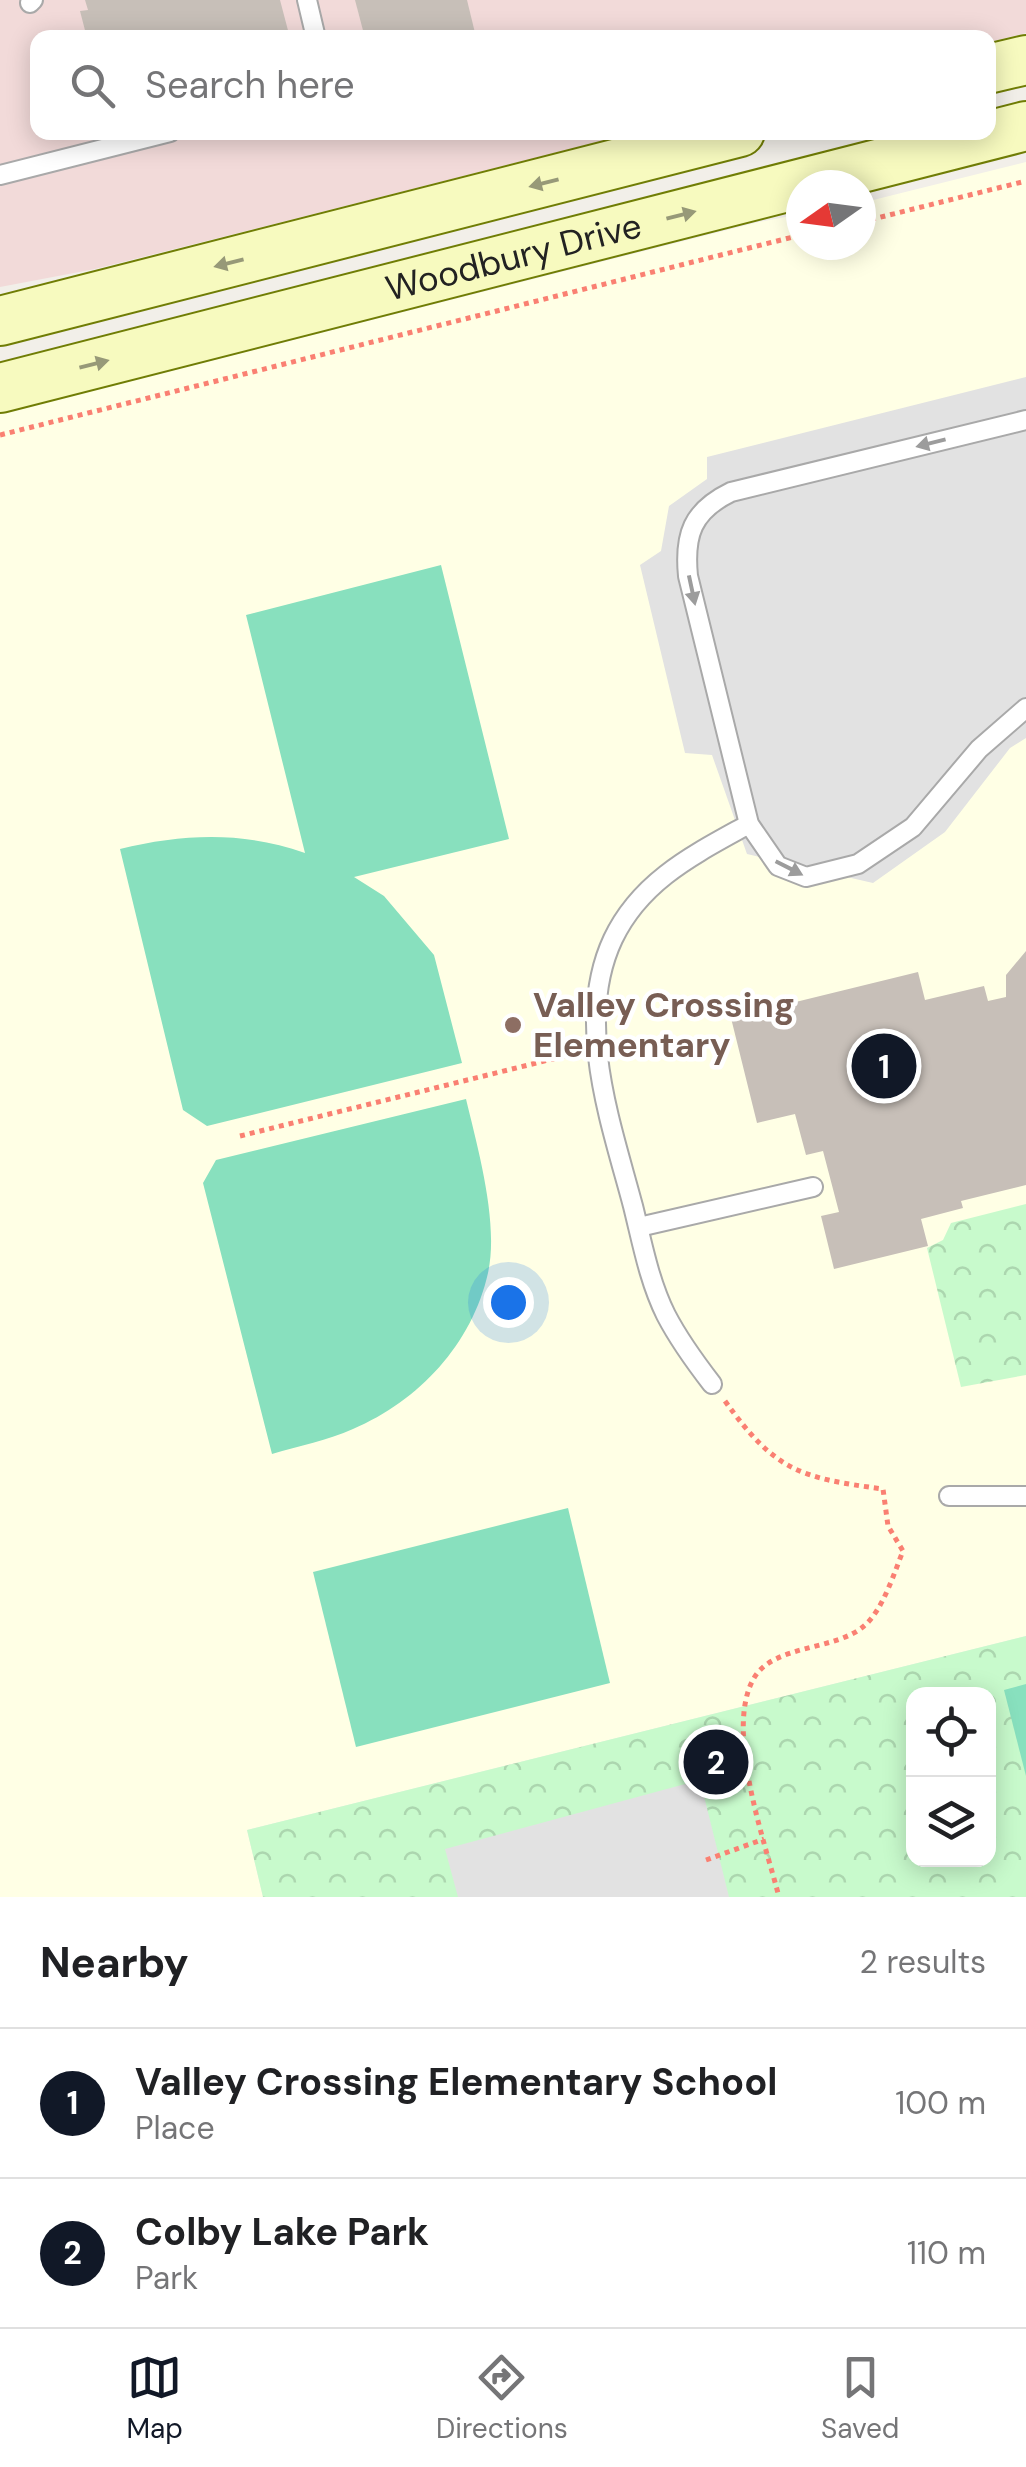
<!DOCTYPE html>
<html lang="en">
<head>
<meta charset="utf-8">
<style>
  body { margin:0; font-family:"DM Sans",sans-serif; background:#f2f2f2; color:#202124 }
  .controls { position:absolute; right:30px; bottom:30px; display:grid; overflow:hidden; border-radius:20px; box-shadow:0 5px 25px #0003 }
  .controls button { width:90px; height:90px; display:grid; place-items:center; padding:0; border:0; border-bottom:2px solid #e0e0e0; background:#fff; color:#202124; font:50px sans-serif }
  .compass { position:absolute; left:786px; top:170px; width:90px; height:90px; border-radius:50%; background:#fff; box-shadow:0 5px 25px #0003; rotate:256deg }
  .you { position:absolute; left:508px; top:1302px; width:35px; height:35px; margin:-25px; border:8px solid #fff; border-radius:50%; background:#1a73e8; box-shadow:0 0 0 15px #1a73e833 }
  .badge { display:grid; place-items:center; width:65px; height:65px; border-radius:50%; background:#111827; color:#fff; font-size:32px; font-weight:700 }
  .pin { position:absolute; translate:-50% -50%; border:5px solid #fff; box-shadow:0 2px 10px #0006 }
  .list { margin:0; padding:0; list-style:none }
  h2 { display:flex; justify-content:space-between; align-items:center; height:130px; margin:0; padding:0 40px; font-size:42px }
  h2 small { font-size:32px; font-weight:400; color:#757577 }
  .list li { display:grid; grid-template-columns:65px 1fr auto; gap:30px; align-items:center; box-sizing:border-box; height:150px; padding:0 40px; border-top:2px solid #e0e0e0 }
  .list b { display:block; font-size:38px; white-space:nowrap }
  .list p { margin:0; font-size:32px; white-space:nowrap; color:#757577 }
  .list em { font-size:32px; font-style:normal; color:#757577 }
  .icon { flex:none; width:55px; height:55px; fill:none; stroke:currentColor; stroke-width:2; stroke-linecap:round; stroke-linejoin:round }
  .map { position:relative; flex:none; width:1026px; height:1897px; overflow:hidden }
  .search { position:absolute; background:#fff; box-shadow:0 5px 25px #0003; left:30px; right:30px; top:30px; height:110px; display:flex; align-items:center; gap:25px; box-sizing:border-box; padding:0 35px; border-radius:20px; color:#757577; font-size:38px }
  .sheet { height:430px; background:#fff }
  nav { display:flex; justify-content:space-around; align-items:center; box-sizing:border-box; height:140px; border-top:2px solid #e0e0e0; background:#fff; font-size:28px; color:#757577 }
  nav a { display:grid; justify-items:center; gap:5px }
  nav .on { color:#111827 }
  .map>svg:first-child { display:block }
</style>
</head>
<body>
<div class="map">
<svg width="1026" height="1897" viewBox="0 0 1026 1897">
  <defs>
    <pattern id="park-crowns" width="20" height="18" patternUnits="userSpaceOnUse" patternTransform="scale(2.5)"><rect width="20" height="18" fill="#c8facc"/><path d="M2 6a3 3 0 1 1 6 0M12 15a3 3 0 1 1 6 0" fill="none" stroke="#acd6af"/></pattern>
  </defs>
  <rect width="100%" height="100%" fill="#f2efe9"/>
  <!-- commercial -->
  <polygon fill="#f2dad9" points="0,0 1026,0 1026,33 989,42 988,38 38,38 38,132 634,133 95,269 0,287"/>
  <!-- education -->
  <polygon fill="#ffffe5" points="1026,162 1026,1636 247,1830 263,1897 0,1897 0,414 759,222 801,214 801,245 861,245 861,203"/>
  <!-- park -->
  <g fill="url(#park-crowns)" fill-rule="evenodd">
    <polygon points="1026,1204 1026,1375 961,1387 927,1248 943,1240 951,1223"/>
    <path d="M 1026,1636 L 1026,1897 L 263,1897 L 247,1830 ZM 914,1694 L 988,1694 L 988,1860 L 914,1860 Z"/>
  </g>
  <!-- pitch -->
  <g fill="#88e0be">
    <path d="M 441,565 L 509,839 L 354,877 L 384,896 L 434,955 L 462,1063 L 207,1126 L 183,1110 L 120,849 C 183,834 242,831 305,853 L 246,615 Z"/>
    <path d="M 466,1099 C 478,1149 499,1223 488,1273 C 472,1344 419,1401 353,1429 C 328,1440 299,1446 272,1454 L 203,1183 L 216,1160 Z"/>
    <polygon points="568,1508 610,1683 356,1747 313,1572"/>
    <polygon points="1026,1684 1026,1776 1004,1690"/>
  </g>
  <!-- parking -->
  <g fill="#e2e2e2">
    <polygon points="1026,377 1026,738 1010,748 945,832 873,883 747,854 712,755 685,753 640,565 661,551 669,506 707,479 707,457"/>
    <polygon points="700,1780 729,1897 458,1897 445,1849"/>
  </g>
  <!-- building -->
  <g fill="#c7bfb8">
    <polygon points="85,0 280,0 290,38 87,38 80,11 88,10"/>
    <polygon points="355,0 467,0 476,37 365,38"/>
    <polygon points="1026,951 1026,1185 961,1201 963,1208 921,1219 928,1246 834,1269 821,1216 839,1212 823,1151 806,1155 795,1114 757,1123 731,1018 918,972 925,1000 984,986 988,1001 1006,997 1006,975"/>
  </g>
  <g fill="none" stroke-linecap="round" stroke-linejoin="round">
    <defs>
      <g id="lane">
        <polyline points="307,0 316,38"/>
        <polyline points="30,3 33,0"/>
        <polyline points="0,175 170,132"/>
        <path d="M 1026,420 L 731,492 C 692,511 684,535 688,576 L 749,824 L 778,866 L 806,877 L 858,864 L 913,827 L 979,749 L 1026,708"/>
        <polyline points="639,1227 813,1187"/>
        <path d="M 712,1384 C 695,1362 679,1340 666,1315 C 649,1281 642,1242 633,1206 C 611,1123 574,1022 613,939 C 641,880 695,854 749,824"/>
        <polyline points="949,1496 1026,1496"/>
      </g>
      <g id="secondary">
        <polyline points="988,69 1026,60"/>
        <polyline points="0,321 740,132"/>
        <path id="s1" d="M 0,388 L 1026,126"/>
      </g>
    </defs>
    <!-- lane casing -->
    <use href="#lane" stroke="#a9a9a9" stroke-width="22"/>
    <!-- secondary casing -->
    <use href="#secondary" stroke="#707d05" stroke-width="52"/>
    <!-- path -->
    <g stroke="#fa8072" stroke-width="5" stroke-dasharray="5 5" stroke-linecap="butt">
      <polyline points="861,222 1026,181"/>
      <polyline points="0,435 801,235"/>
      <polyline points="240,1136 577,1053"/>
      <path d="M 725,1401 C 775,1471 800,1478 883,1489 L 888,1526 L 903,1551 C 894,1573 883,1610 864,1626 C 835,1651 774,1644 754,1678 C 724,1729 765,1842 779,1897"/>
      <polyline points="706,1860 764,1839"/>
    </g>
    <!-- lane -->
    <use href="#lane" stroke="#fff" stroke-width="18"/>
    <!-- secondary -->
    <use href="#secondary" stroke="#f7fabf" stroke-width="48"/>
  </g>
  <!-- one-way arrows -->
  <defs><path id="oneway-solid" d="M-6-.8H1V-3.2L6.5 0L1 3.2V.8H-6Z" transform="scale(2.5)"/></defs>
  <g fill="#979978">
    <use href="#oneway-solid" transform="translate(544 183) rotate(166)"/>
    <use href="#oneway-solid" transform="translate(681 215) rotate(-14)"/>
    <use href="#oneway-solid" transform="translate(229 263) rotate(166)"/>
    <use href="#oneway-solid" transform="translate(94 364) rotate(-14)"/>
  </g>
  <g fill="#9c9c9c">
    <use href="#oneway-solid" transform="translate(931 443) rotate(166)"/>
    <use href="#oneway-solid" transform="translate(692 590) rotate(78)"/>
    <use href="#oneway-solid" transform="translate(789 868) rotate(27)"/>
  </g>
  <!-- markers -->
  <circle fill="#8d6e63" stroke="#fff" stroke-width="4" cx="513" cy="1025" r="10"/>
  <g text-anchor="middle" stroke-width="9" stroke-linejoin="round" paint-order="stroke">
    <!-- street labels -->
    <g font-size="35" fill="#222" stroke="#fff">
      <text dy="12" stroke="none"><textPath href="#s1" startOffset="530">Woodbury Drive</textPath></text>
    </g>
    <!-- education labels -->
    <g font-size="35" font-weight="bold" fill="#785e54" stroke="#fff" text-anchor="start">
      <text x="533" y="1017">Valley Crossing<tspan x="533" dy="40">Elementary</tspan></text>
    </g>
  </g>
</svg>
<div class="controls">
<button><svg class="icon" aria-label="locate" viewBox="0 0 24 24"><circle cx="12" cy="12" r="6"/><path d="M12 2v4M12 18v4M2 12h4M18 12h4"/></svg></button>
<button><svg class="icon" aria-label="layers" viewBox="0 0 24 24"><path d="M12 4l9 5-9 5-9-5zM3 14l9 5 9-5"/></svg></button>
</div>
<svg class="compass" viewBox="-18 -18 36 36"><path d="M0-13l5 13h-10z" fill="#e53935"/><path d="M0 13l5-13h-10z" fill="#757577"/></svg>
<div class="you"></div>
<div class="pin badge" style="left:884px;top:1066px">1</div>
<div class="pin badge" style="left:716px;top:1762px">2</div>
<div class="search"><svg class="icon" aria-label="search" viewBox="0 0 24 24"><circle cx="10" cy="10" r="6"/><path d="M15 15l6 6"/></svg>Search here</div>
</div>
<section class="sheet">
<h2>Nearby<small>2 results</small></h2>
<ul class="list">
<li><span class="badge">1</span><div><b>Valley Crossing Elementary School</b><p>Place</p></div><em>100 m</em></li>
<li><span class="badge">2</span><div><b>Colby Lake Park</b><p>Park</p></div><em>110 m</em></li>
</ul>
</section>
<nav>
<a class="on"><svg class="icon" aria-label="map" viewBox="0 0 24 24"><path d="M3 6l6-2 6 2 6-2v14l-6 2-6-2-6 2zM9 4v14M15 6v14"/></svg>Map</a>
<a><svg class="icon" aria-label="directions" viewBox="0 0 24 24"><path d="M12 3l9 9-9 9-9-9zM9 14v-3h6M13 9l2 2-2 2"/></svg>Directions</a>
<a><svg class="icon" aria-label="saved" viewBox="0 0 24 24"><path d="M7 4h10v16l-5-4-5 4z"/></svg>Saved</a>
</nav>
</body>
</html>
